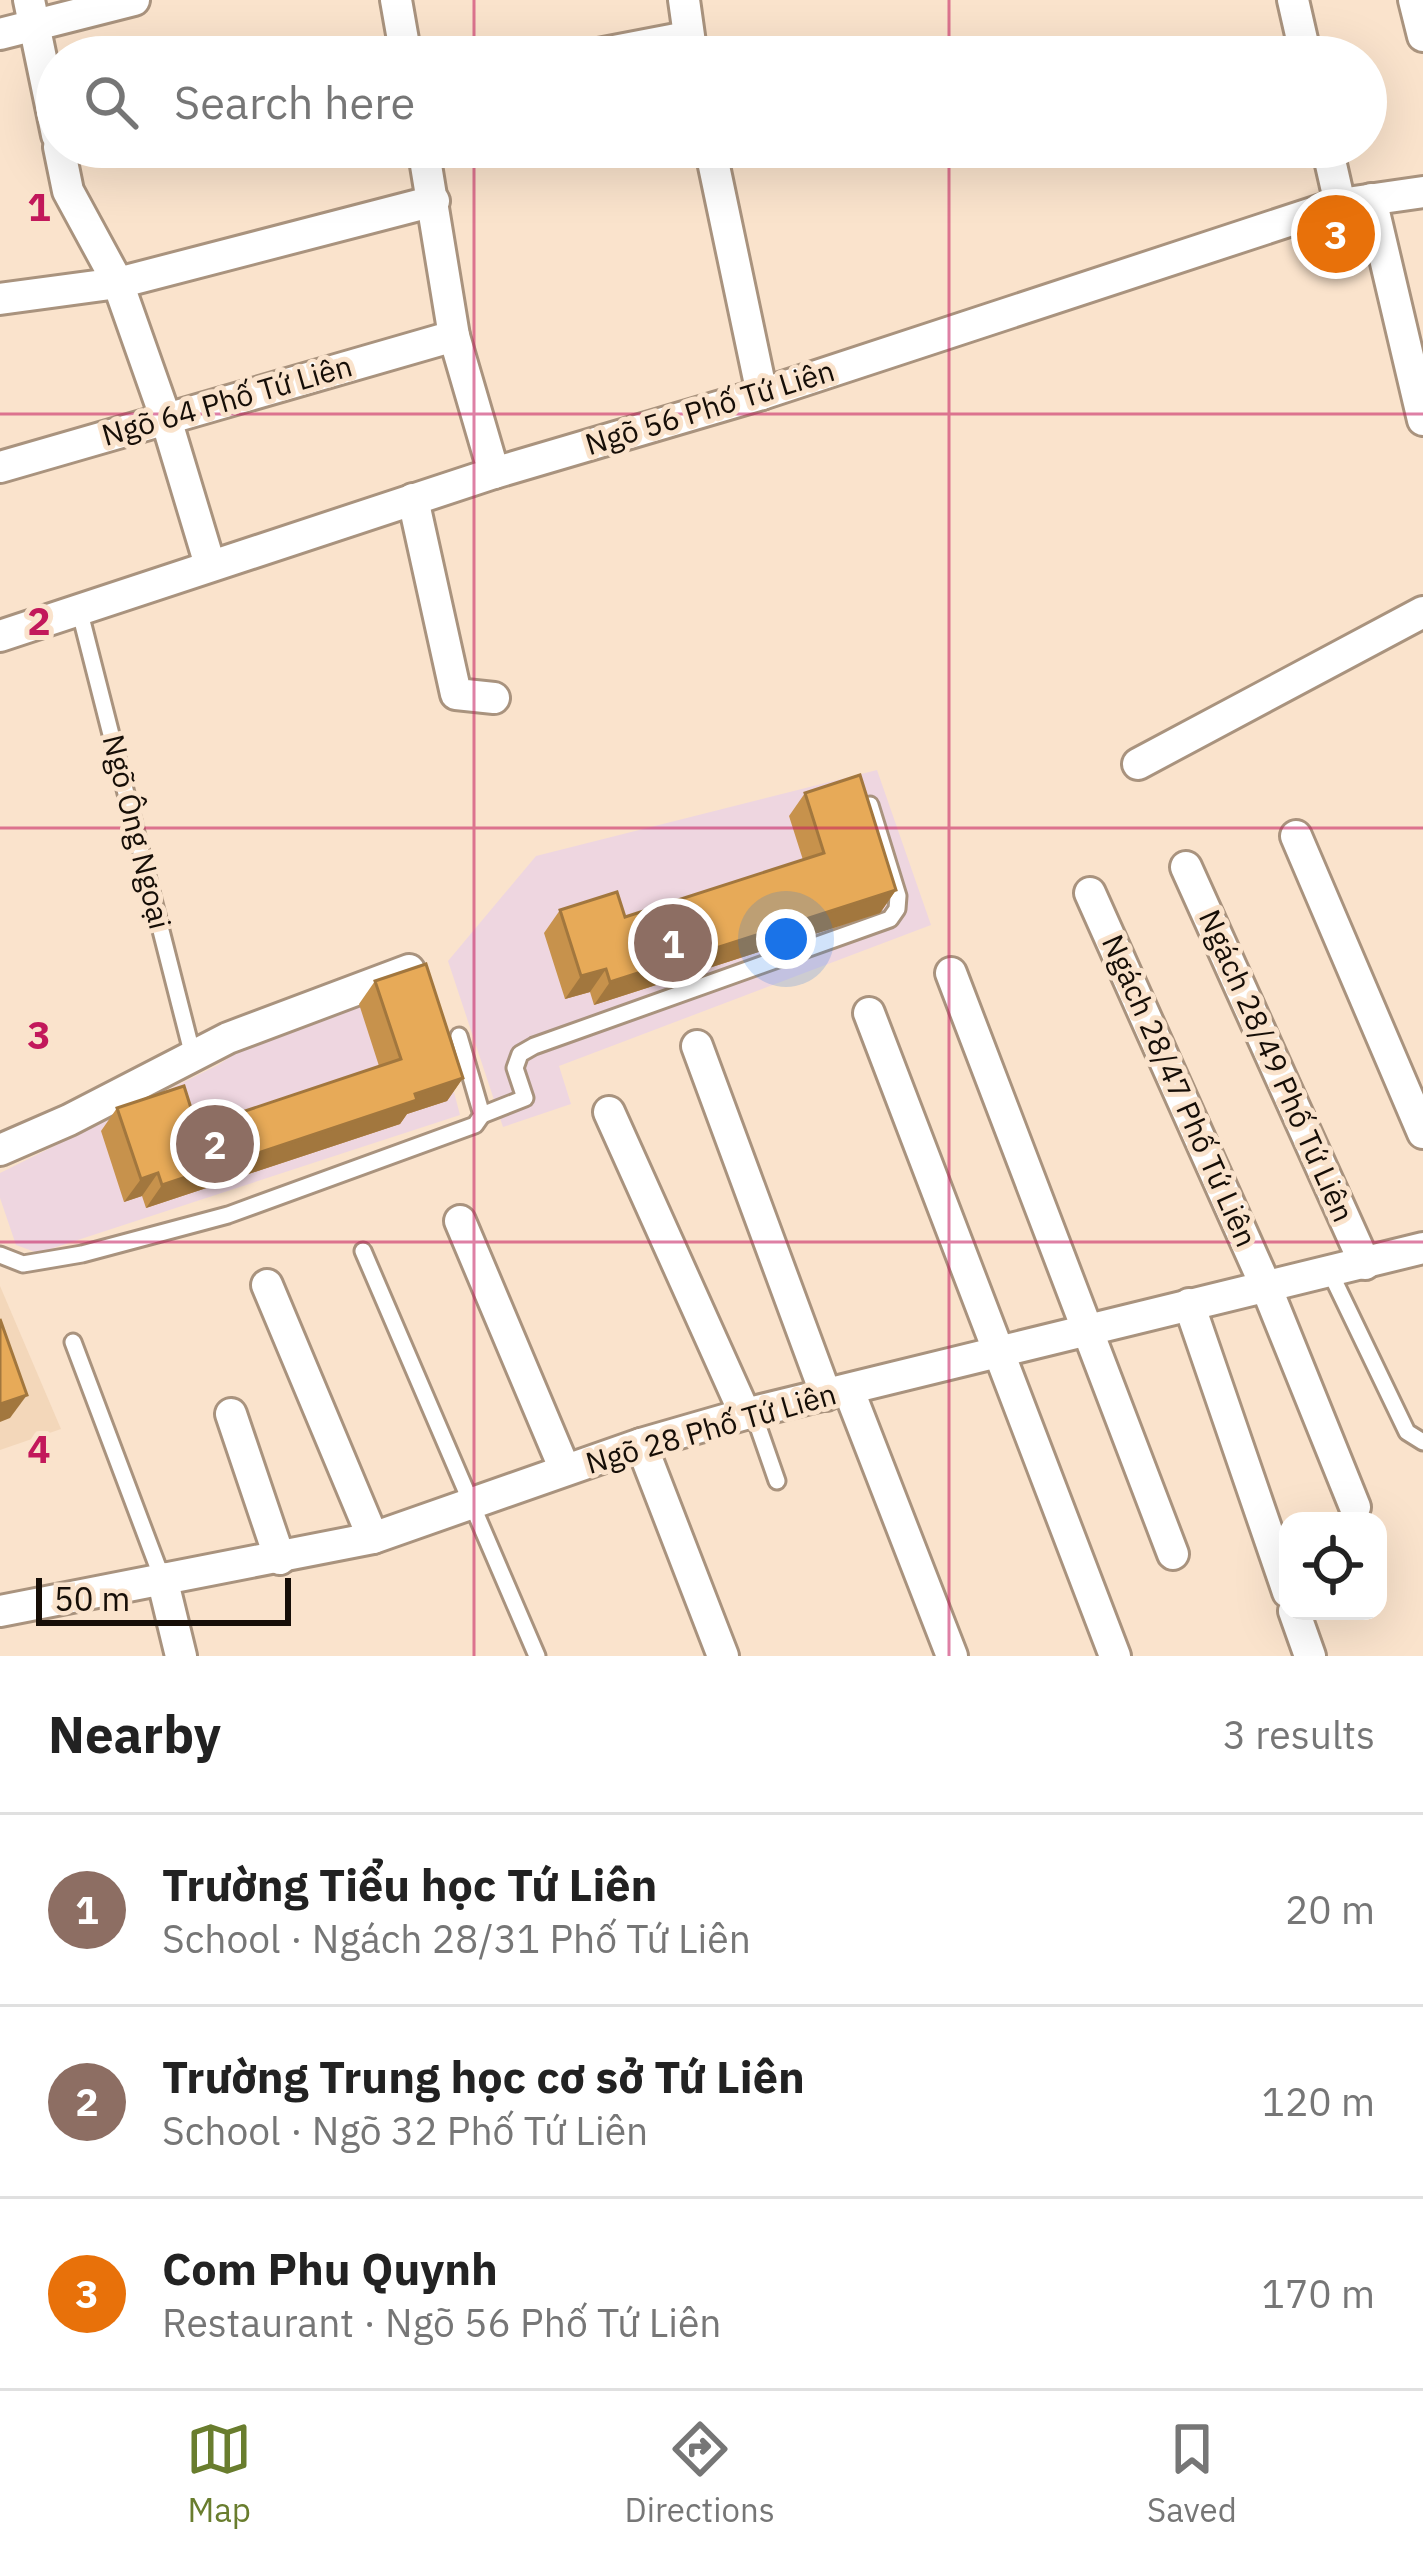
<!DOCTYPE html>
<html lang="en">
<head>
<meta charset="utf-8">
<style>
  body { margin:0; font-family:"IBM Plex Sans",sans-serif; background:#f2f2f2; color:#222 }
  .controls { position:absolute; right:36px; bottom:36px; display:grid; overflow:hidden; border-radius:24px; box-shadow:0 12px 48px #0002 }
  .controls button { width:108px; height:108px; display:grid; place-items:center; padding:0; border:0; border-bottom:3px solid #e0e0e0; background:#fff; color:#222; font:60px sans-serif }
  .scale { position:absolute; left:36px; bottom:30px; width:255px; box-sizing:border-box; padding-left:12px; border:6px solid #160e07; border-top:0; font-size:33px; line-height:42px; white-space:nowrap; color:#160e07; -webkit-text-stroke:9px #fae3cc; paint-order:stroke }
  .you { position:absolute; left:786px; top:939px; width:42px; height:42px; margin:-30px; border:9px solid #fff; border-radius:50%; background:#1a73e8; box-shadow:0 0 0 18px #1a73e833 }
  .badge { display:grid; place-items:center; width:78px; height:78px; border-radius:50%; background:#697d2e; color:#fff; font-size:39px; font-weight:700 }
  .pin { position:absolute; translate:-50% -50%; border:6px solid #fff; box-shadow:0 3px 12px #0006 }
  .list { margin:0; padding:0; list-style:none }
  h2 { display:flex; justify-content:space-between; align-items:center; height:156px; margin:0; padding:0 48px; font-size:51px }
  h2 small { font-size:39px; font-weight:400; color:#767676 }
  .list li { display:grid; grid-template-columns:78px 1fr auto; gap:36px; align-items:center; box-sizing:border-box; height:192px; padding:0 48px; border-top:3px solid #e0e0e0 }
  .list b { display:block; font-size:45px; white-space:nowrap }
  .list p { margin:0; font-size:39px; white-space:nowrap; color:#767676 }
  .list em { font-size:39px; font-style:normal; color:#767676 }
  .icon { flex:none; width:66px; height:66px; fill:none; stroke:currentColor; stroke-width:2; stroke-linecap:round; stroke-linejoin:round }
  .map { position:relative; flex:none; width:1423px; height:1656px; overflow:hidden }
  .search { position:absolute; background:#fff; box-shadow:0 12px 48px #0002; left:36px; right:36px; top:36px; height:132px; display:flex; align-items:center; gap:30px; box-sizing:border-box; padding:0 42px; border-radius:66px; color:#767676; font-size:45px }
  .sheet { height:732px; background:#fff }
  nav { display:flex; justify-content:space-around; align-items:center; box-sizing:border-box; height:168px; border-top:3px solid #e0e0e0; background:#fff; font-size:33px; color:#767676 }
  nav a { display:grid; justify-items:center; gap:6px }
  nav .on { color:#697d2e }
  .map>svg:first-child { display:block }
</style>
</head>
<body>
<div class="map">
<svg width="1423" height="1656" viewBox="0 0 1423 1656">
  <rect width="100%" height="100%" fill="#fae3cc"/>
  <!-- built -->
  <polygon fill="#f3d7ba" points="0,1286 61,1429 0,1450"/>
  <!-- education -->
  <g fill="#eed6e0">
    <polygon points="877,770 931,925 559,1066 571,1104 503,1127 448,961 536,856"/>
    <polygon points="424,978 460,1115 38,1253 16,1245 0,1198 0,1173 218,1065 265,1034"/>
  </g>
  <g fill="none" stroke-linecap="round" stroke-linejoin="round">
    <defs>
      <g id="lane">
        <polyline points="79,609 193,1056"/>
        <polyline points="482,1115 525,1098 515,1068 520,1054 534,1046 890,919 897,909 898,896 870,805"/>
        <polyline points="363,1251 537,1656"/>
        <polyline points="0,1255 23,1264 82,1254 228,1215 475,1125 482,1115 459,1036"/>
        <polyline points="1330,1272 1407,1432 1423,1442"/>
        <polyline points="73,1342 162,1578"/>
        <polyline points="753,1412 777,1481"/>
      </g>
      <g id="street">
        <polyline points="29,0 57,135"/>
        <polyline points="396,0 406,57"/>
        <polyline points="684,0 692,57"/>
        <polyline points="1293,0 1306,57"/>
        <polyline points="1414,0 1423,36"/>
        <polyline points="0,34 134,0"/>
        <polyline points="583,57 687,37"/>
        <polyline points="59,147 68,191 118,283 166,419 210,565"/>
        <polyline points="423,147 454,336 494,473"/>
        <polyline points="710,147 762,394"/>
        <polyline points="1327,147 1340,204"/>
        <polyline points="1371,199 1423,420"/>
        <polyline points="0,299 118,283 434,201"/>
        <polyline points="0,467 454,336"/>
        <polyline points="413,499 456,694 494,698"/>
        <polyline points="0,636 494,473 762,394 1340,204 1423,192"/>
        <polyline points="1138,764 1423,612"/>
        <polyline points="1296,836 1423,1133"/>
        <polyline points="1186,867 1365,1264"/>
        <polyline points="1090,893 1267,1289 1355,1507"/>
        <polyline points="951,973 1173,1554"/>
        <polyline points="869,1013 1115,1656"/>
        <polyline points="697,1046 826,1395"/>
        <polyline points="609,1112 745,1414"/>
        <polyline points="0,1150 69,1120 228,1038 409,970"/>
        <polyline points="460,1221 565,1470"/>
        <polyline points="267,1285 373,1538"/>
        <polyline points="1189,1304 1288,1592"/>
        <polyline points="849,1391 952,1656"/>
        <polyline points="231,1414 280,1559"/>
        <polyline points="641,1444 723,1656"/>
        <polyline points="162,1578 181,1656"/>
        <polyline points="0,1611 373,1538 641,1444 745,1414 1423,1248"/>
        <polyline points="1294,1611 1310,1656"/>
      </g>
    </defs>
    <!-- lane casing -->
    <use href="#lane" stroke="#a9937e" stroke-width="21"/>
    <!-- street casing -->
    <use href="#street" stroke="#a9937e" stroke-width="36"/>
    <!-- lane -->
    <use href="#lane" stroke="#fff" stroke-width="15"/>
    <!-- street -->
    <use href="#street" stroke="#fff" stroke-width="30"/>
  </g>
  <!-- wall -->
  <g fill="#c7924c">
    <polygon points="805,793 896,890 880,913 594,1005 590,992 565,999 544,933 560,910 625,917 803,860 789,816"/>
    <polygon points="375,981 463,1078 447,1101 407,1114 400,1124 146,1208 142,1196 124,1202 101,1131 117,1108 197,1127 379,1066 359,1004"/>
  </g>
  <!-- shaded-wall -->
  <g fill="#a2773e">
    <polygon points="896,890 880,913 594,1005 610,982"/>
    <polygon points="606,969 590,992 565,999 581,976"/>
    <polygon points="463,1078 447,1101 407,1114 400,1124 146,1208 162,1185"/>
    <polygon points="158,1173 142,1196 124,1202 141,1179"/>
    <polygon points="27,1395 10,1418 0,1422 0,1404"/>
  </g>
  <!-- building -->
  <g fill="#e7aa58" stroke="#a2773e" stroke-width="3">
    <polygon points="860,775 896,890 610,982 606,969 581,976 560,910 617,892 625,917 824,853 805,793"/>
    <polygon points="426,964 463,1078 415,1094 417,1100 162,1185 158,1173 141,1179 117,1108 184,1086 197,1127 401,1059 375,981"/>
    <polygon points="0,1319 27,1395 0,1404"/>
  </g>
  <!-- grid -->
  <path fill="none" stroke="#c2185b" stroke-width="3" stroke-opacity="0.55" d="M 474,0 L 474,57M 949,0 L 949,57M 474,147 L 474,1656M 949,147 L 949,1656M 0,414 L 1423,414M 0,828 L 1423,828M 0,1242 L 1423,1242"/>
  <g text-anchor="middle" stroke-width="10" stroke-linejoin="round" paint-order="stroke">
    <!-- street labels -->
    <g font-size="30" fill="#160e07" stroke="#fae3cc">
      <text transform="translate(227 401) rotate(-16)" y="10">Ngõ 64 Phố Tứ Liên</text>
      <text transform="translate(710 408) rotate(-17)" y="10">Ngõ 56 Phố Tứ Liên</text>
      <text transform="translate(136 832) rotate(76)" y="10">Ngõ Ông Ngoại</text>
      <text transform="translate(1276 1066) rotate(66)" y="10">Ngách 28/49 Phố Tứ Liên</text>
      <text transform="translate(1179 1091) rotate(66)" y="10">Ngách 28/47 Phố Tứ Liên</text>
      <text transform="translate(711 1429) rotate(-16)" y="10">Ngõ 28 Phố Tứ Liên</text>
    </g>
  </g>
  <g font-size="39" text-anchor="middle" font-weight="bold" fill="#c2185b" stroke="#fae3cc" stroke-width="10" stroke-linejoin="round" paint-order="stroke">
    <text x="39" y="221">1</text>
    <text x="39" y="635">2</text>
    <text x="39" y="1049">3</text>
    <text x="39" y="1463">4</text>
  </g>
</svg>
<div class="controls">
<button><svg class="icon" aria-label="locate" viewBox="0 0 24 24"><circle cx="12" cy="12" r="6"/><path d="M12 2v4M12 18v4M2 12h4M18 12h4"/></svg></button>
</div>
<div class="scale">50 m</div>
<div class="you"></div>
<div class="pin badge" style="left:673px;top:943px;background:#8d6e63">1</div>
<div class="pin badge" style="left:215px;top:1144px;background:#8d6e63">2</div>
<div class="pin badge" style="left:1336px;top:234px;background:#e8710a">3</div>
<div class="search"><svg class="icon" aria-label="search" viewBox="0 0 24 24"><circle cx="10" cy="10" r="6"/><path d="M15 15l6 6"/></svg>Search here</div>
</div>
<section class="sheet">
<h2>Nearby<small>3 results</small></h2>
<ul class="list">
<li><span class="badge" style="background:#8d6e63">1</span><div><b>Trường Tiểu học Tứ Liên</b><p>School · Ngách 28/31 Phố Tứ Liên</p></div><em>20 m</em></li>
<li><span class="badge" style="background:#8d6e63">2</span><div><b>Trường Trung học cơ sở Tứ Liên</b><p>School · Ngõ 32 Phố Tứ Liên</p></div><em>120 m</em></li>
<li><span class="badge" style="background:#e8710a">3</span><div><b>Com Phu Quynh</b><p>Restaurant · Ngõ 56 Phố Tứ Liên</p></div><em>170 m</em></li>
</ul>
</section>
<nav>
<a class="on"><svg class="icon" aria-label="map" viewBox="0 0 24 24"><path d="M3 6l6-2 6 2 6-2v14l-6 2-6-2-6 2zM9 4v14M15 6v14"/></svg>Map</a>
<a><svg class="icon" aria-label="directions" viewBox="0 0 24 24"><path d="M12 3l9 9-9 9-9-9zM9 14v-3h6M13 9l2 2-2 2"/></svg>Directions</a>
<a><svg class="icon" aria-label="saved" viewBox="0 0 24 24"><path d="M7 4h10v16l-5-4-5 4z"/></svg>Saved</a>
</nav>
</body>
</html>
